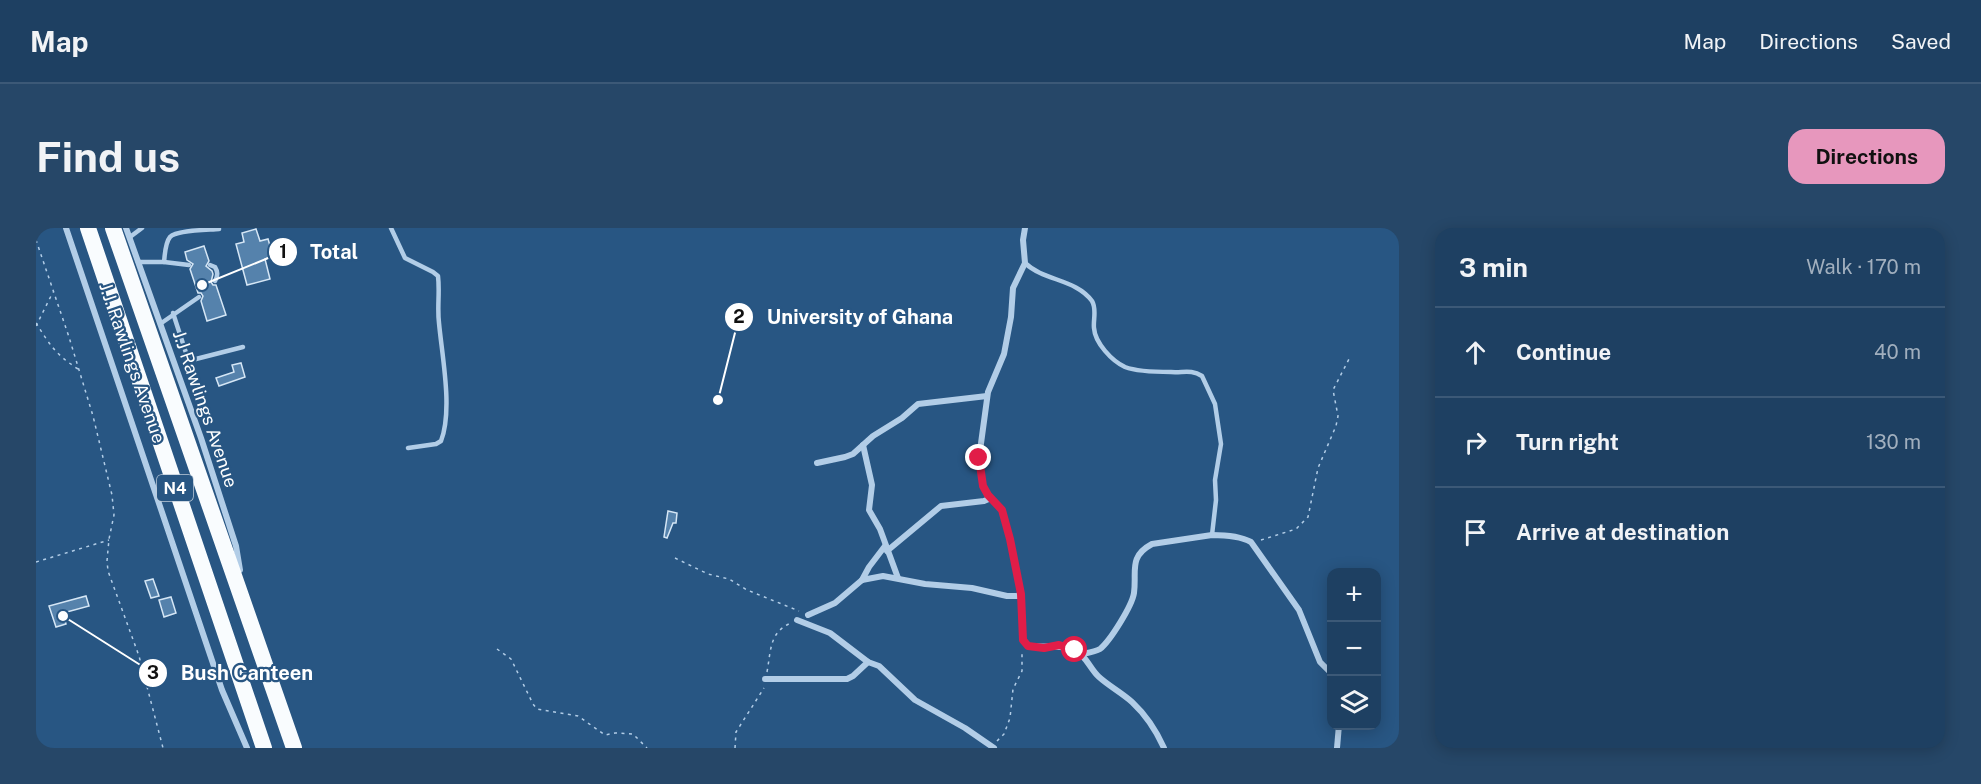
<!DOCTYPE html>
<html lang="en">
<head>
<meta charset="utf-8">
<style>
  body { margin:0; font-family:"Public Sans",sans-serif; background:#264768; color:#f1f3f6 }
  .controls { position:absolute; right:18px; bottom:18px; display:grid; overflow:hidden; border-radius:12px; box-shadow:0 3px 15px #0003 }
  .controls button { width:54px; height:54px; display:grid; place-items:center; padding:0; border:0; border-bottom:2px solid #3c5977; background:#1e4062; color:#f1f3f6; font:30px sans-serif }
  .stop { position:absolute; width:18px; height:18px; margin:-14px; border:4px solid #e11d48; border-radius:50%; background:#fff }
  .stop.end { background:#e11d48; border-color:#fff; box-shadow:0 2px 6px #0008 }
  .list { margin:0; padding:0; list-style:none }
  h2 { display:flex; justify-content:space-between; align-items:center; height:78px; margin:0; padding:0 24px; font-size:26px }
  h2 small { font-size:20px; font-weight:400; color:#a1afbe }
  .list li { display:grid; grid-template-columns:39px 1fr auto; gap:18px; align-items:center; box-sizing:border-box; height:90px; padding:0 24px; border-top:2px solid #3c5977 }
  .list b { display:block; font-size:22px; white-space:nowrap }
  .list em { font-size:20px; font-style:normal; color:#a1afbe }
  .icon { flex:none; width:33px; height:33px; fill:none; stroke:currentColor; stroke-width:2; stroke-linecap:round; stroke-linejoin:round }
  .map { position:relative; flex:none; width:1363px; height:520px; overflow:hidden; border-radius:18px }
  header { display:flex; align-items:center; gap:36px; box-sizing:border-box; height:84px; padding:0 30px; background:#1e4062; border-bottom:2px solid #3c5977 }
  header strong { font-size:28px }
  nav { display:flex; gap:33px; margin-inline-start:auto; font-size:21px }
  .intro { display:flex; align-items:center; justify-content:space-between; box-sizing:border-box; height:144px; padding:0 36px }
  h1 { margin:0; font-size:42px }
  .button { padding:15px 27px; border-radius:18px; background:#e797bd; color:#111; font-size:21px; font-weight:700 }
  main { display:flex; gap:36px; padding:0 36px }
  aside { flex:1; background:#1e4062; border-radius:18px; box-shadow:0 3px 15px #0003 }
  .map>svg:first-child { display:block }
</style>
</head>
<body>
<header>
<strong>Map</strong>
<nav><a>Map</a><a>Directions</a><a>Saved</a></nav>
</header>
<div class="intro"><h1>Find us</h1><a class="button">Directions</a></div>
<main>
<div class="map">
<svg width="1363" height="520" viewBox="0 0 1363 520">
  <rect width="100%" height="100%" fill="#285683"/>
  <!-- building -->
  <g fill="#5582ac" stroke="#d5e6f5" stroke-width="1.5">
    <polygon points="220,1 224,13 232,11 237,28 229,31 234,51 211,57 200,16 208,14 206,5"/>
    <polygon points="168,18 173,33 170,38 176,43 177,46 175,54 177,57 180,57 190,87 171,93 165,73 167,68 165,65 162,65 154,41 157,36 151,32 149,24"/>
    <polygon points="205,135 209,149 183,158 180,150 198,144 196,137"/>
    <polygon points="632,283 641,285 640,295 637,295 631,310 628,309"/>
    <polygon points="117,351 123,368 115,370 109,353"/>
    <polygon points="50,368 53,378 27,385 30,396 20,399 13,378"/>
    <polygon points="135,369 140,385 128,389 123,372"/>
  </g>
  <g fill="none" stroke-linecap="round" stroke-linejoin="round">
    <!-- path -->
    <g stroke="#b2cde7" stroke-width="1.5" stroke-dasharray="3 4.5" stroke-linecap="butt">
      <polyline points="0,12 33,109 57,188 76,267 78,287 73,311 71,333 72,343 103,428 127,520"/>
      <path d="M 0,95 C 14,117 19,126 42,141"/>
      <polyline points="0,98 17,64"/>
      <polyline points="1225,312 1260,301 1272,289 1282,240 1300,198 1302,188 1297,162 1313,131"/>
      <polyline points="639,330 672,346 693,351 711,362 763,383"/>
      <polyline points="0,334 73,312"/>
      <polyline points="461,421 475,431 497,476 501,481 542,488 569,507 579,505 597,506 611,520"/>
      <path d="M 731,444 C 735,423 733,404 755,395"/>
      <polyline points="961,513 968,506 974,490 977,461 986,443 986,425"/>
      <polyline points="699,520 700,504 728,460"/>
    </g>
    <!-- service -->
    <g stroke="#b2cde7" stroke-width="4.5">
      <path d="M 355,0 L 369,30 L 397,44 L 402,48 C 404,64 401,79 403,95 C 406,128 417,182 405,213 L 400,216 L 372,220"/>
      <polyline points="94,9 106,0"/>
      <polyline points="102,34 128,34 153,37"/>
      <path d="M 128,34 C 129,26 129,15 134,9 C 140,2 173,2 183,1"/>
      <path d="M 989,35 C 1008,53 1040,51 1056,73 C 1061,81 1057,92 1058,100 C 1059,115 1076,133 1089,139 C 1102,144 1121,144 1135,144 C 1147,145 1155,141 1166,148 L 1179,176 L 1185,216 L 1179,252 L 1180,272 L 1176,307"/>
      <path d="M 174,37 L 179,39 C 182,44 182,47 179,53"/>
      <polyline points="137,85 152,131 156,132 207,119"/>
      <polyline points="124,96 163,69"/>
    </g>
    <!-- minor -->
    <g stroke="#b2cde7" stroke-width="6">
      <polyline points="30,0 186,462 211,520"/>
      <polyline points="90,0 165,210 200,318 204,342"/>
      <path d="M 989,0 L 987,12 L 989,35 L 977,60 L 975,89 L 968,126 L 952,164 L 943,230 L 947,258 L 952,268 L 966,282 L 974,311 L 985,366 L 987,412 L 992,418 C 1008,420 1023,416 1038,422 C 1050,427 1054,441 1063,449 C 1073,458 1086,465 1096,474 C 1111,488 1120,502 1128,520"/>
      <polyline points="827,217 836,257 833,282 844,301 862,350"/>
      <polyline points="781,235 809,229 817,226 837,208 866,190 882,176 951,168"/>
      <polyline points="851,323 905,278 948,273 955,270"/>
      <polyline points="826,352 833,339 849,318"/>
      <polyline points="772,387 799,375 826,352 847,348 889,356 936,360 971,368 981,368 985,366"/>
      <polyline points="761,392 794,405 832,434 843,438 879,472 929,500 958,520"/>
      <path d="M 1046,426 C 1051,425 1059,424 1064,421 C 1074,413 1096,378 1098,365 C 1101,343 1092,329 1116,316 L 1176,307 C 1189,307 1204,308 1215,314 L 1263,382 L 1284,434 L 1296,446"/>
      <polyline points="729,451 811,451 817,448 832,434"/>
      <polyline points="1301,520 1303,497"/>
    </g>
    <!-- trunk -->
    <g stroke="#f9fcfe" stroke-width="16">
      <polyline points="52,0 228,520"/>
      <polyline points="77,0 258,520"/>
    </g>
  </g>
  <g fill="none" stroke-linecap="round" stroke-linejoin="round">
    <!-- route -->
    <polyline stroke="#e11d48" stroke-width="8" points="943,230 947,258 952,267 966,282 974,311 985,366 987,412 992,418 1008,420 1023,417 1039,422"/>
  </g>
  <g text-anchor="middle" stroke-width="4.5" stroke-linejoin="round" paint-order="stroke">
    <!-- shield labels -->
    <rect fill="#285683" stroke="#beccda" stroke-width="1.5" x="121" y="247" width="36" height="26" rx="4.5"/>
    <g font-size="16" font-weight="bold" fill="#fff">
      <text x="139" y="266">N4</text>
    </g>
    <!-- street labels -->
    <g font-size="18" fill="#fff" stroke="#285683">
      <text transform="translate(96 135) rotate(71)" y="6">J.J. Rawlings Avenue</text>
      <text transform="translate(169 181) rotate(71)" y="6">J.J Rawlings Avenue</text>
    </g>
  </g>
  <!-- callouts -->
  <path fill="none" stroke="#fff" stroke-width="2" d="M166 57L247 24M682 172L703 89M27 388L117 445"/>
  <g fill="#fff" stroke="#285683" stroke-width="2">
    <circle cx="166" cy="57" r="6"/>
    <circle cx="682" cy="172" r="6"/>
    <circle cx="27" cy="388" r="6"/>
    <circle cx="247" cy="24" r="15"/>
    <circle cx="703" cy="89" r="15"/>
    <circle cx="117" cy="445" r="15"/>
  </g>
  <g font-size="18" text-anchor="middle" font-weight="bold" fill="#111">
    <text x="247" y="30">1</text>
    <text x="703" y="95">2</text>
    <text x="117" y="451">3</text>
  </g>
  <g font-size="20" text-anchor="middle" font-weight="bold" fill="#fff" stroke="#285683" stroke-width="4.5" stroke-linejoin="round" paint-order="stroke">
    <text x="298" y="31">Total</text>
    <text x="824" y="96">University of Ghana</text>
    <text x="211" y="452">Bush Canteen</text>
  </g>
</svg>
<div class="controls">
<button>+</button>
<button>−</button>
<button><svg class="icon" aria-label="layers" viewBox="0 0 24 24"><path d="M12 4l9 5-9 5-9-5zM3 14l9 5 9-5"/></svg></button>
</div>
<div class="stop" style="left:1039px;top:422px"></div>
<div class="stop end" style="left:943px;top:230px"></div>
</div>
<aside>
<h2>3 min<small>Walk · 170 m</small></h2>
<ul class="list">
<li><svg class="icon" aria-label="ahead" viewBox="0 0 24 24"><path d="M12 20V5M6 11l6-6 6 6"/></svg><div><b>Continue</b></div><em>40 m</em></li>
<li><svg class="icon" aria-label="right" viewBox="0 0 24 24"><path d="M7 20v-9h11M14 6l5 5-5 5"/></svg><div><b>Turn right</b></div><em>130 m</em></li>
<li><svg class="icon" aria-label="arrive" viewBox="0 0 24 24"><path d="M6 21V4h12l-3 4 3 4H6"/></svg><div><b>Arrive at destination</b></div></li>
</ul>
</aside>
</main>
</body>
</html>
